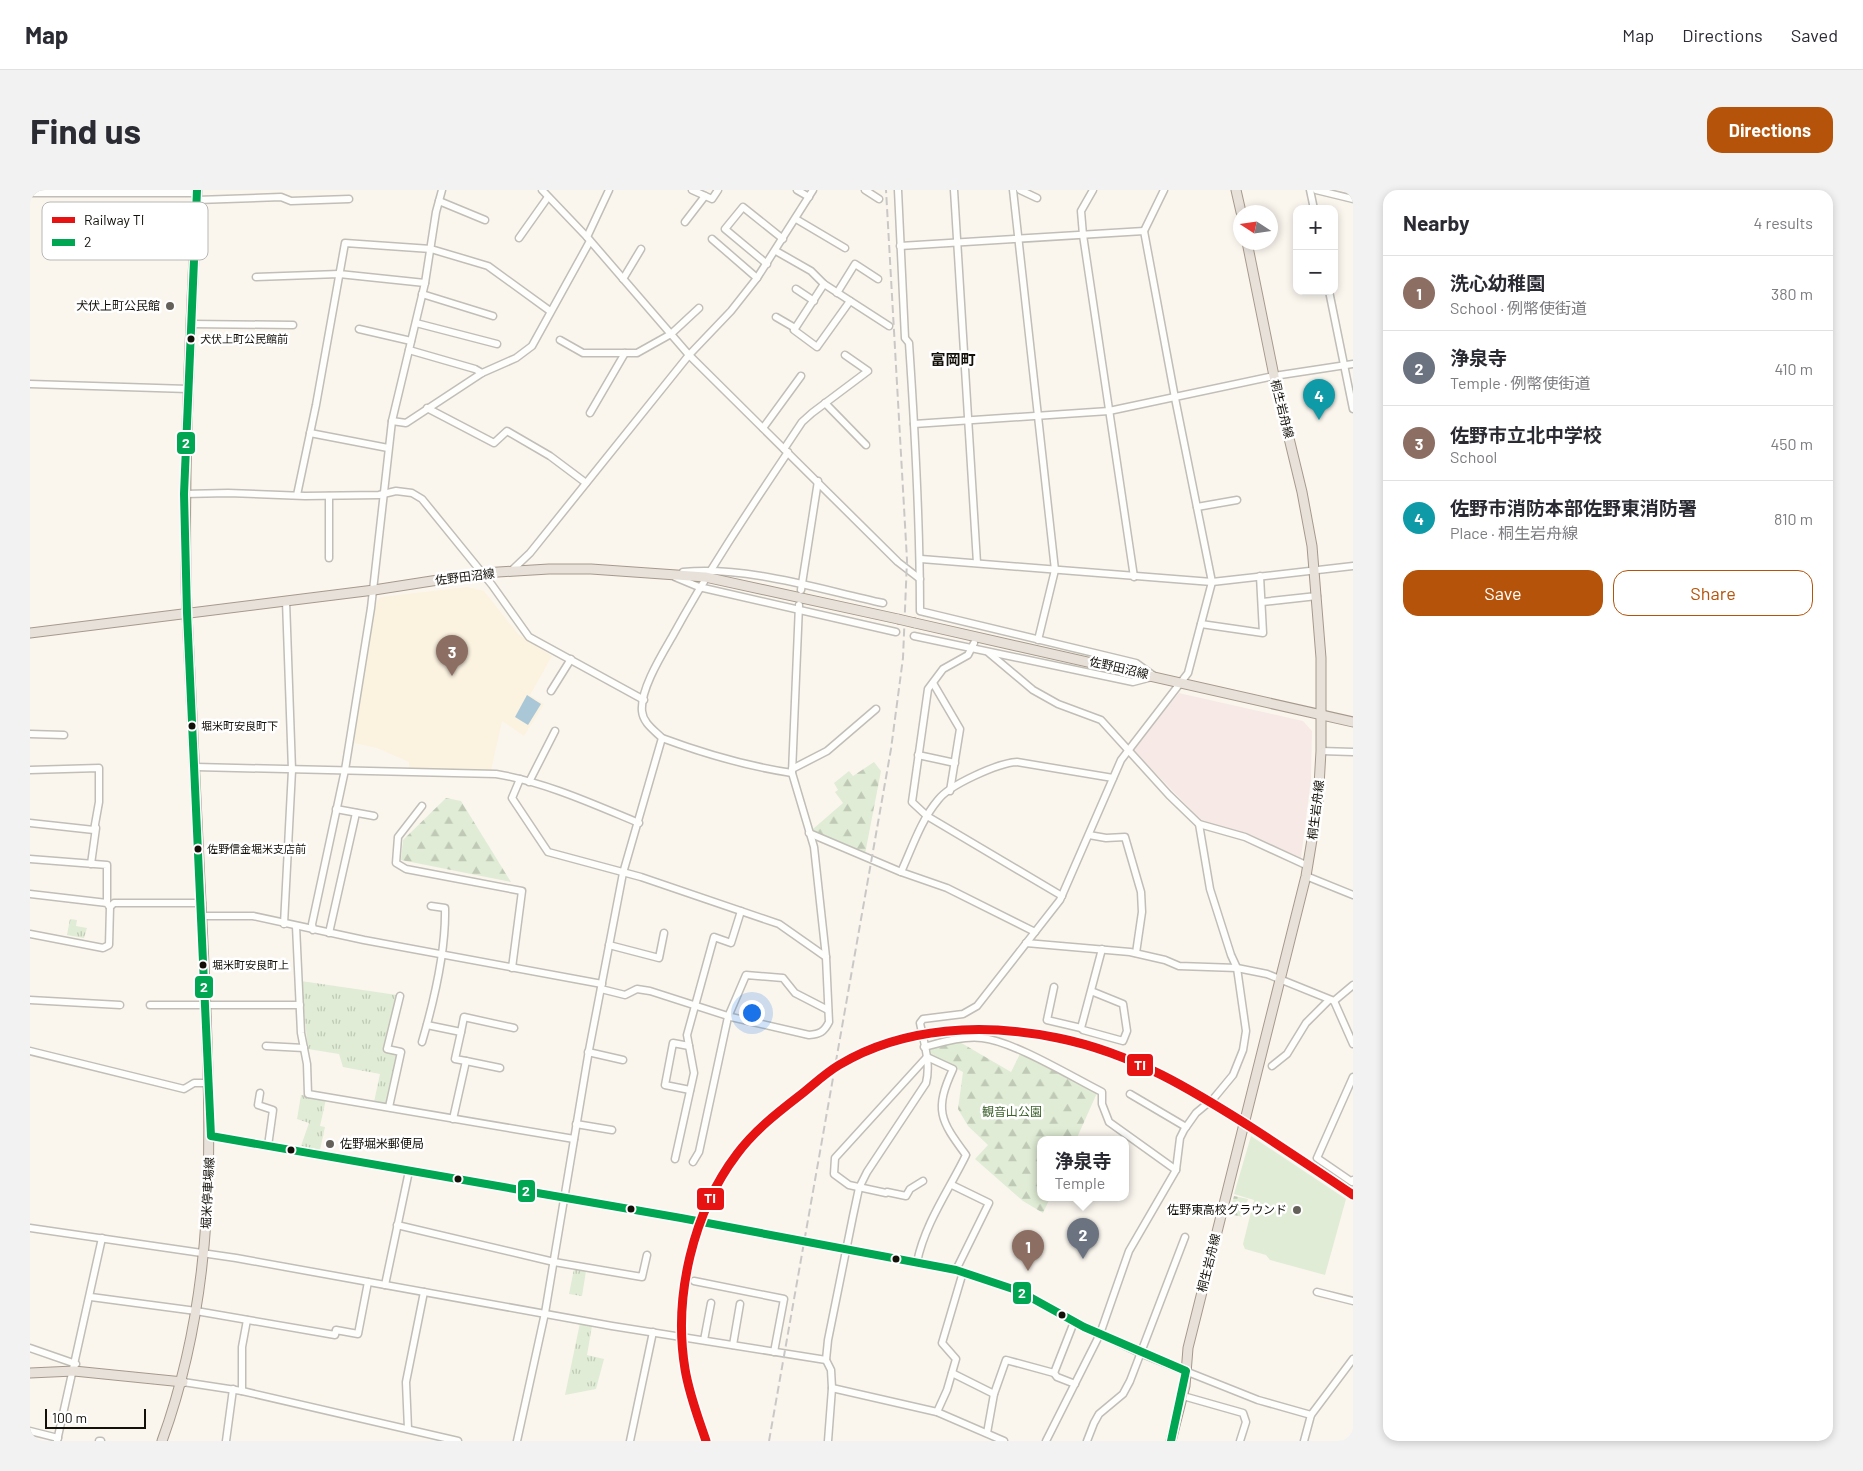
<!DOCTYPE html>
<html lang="en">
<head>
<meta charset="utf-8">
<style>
  body { margin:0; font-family:Barlow,"Noto Sans JP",sans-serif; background:#f2f2f3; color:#2b2b33 }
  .controls { position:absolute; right:15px; top:15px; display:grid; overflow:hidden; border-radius:10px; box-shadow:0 2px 8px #0003 }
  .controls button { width:45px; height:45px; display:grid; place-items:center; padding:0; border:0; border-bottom:1px solid #e1e1e2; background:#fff; color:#2b2b33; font:25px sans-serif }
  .compass { position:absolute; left:1203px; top:15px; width:45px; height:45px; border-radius:50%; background:#fff; box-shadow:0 2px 8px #0003; rotate:282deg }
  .scale { position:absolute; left:15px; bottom:12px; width:101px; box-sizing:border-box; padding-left:5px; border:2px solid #13100a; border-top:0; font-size:14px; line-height:18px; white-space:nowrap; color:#13100a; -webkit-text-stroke:4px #fff; paint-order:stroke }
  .you { position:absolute; left:721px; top:822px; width:18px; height:18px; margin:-12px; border:4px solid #fff; border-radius:50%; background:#1a73e8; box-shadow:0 0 0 8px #1a73e833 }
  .badge { display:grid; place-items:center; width:32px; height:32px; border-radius:50%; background:#b45309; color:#fff; font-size:16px; font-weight:700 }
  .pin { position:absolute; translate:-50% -41px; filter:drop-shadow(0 1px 2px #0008) }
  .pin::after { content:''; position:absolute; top:26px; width:18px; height:15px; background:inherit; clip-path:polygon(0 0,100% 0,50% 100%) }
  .popup { position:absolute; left:1007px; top:946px; width:92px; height:65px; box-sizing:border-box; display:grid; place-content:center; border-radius:10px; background:#fff; filter:drop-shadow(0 1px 4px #0005); font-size:16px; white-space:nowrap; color:#7c7c81 }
  .popup b { font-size:19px; color:#2b2b33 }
  .popup::after { content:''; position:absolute; left:50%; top:100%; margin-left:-10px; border:10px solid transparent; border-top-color:#fff }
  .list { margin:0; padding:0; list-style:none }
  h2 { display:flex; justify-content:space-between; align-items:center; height:65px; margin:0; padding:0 20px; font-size:21px }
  h2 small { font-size:16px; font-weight:400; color:#7c7c81 }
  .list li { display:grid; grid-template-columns:32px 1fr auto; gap:15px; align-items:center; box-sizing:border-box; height:75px; padding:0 20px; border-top:1px solid #e1e1e2 }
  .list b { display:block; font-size:19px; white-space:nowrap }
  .list p { margin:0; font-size:16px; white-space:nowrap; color:#7c7c81 }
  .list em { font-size:16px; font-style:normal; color:#7c7c81 }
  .actions { display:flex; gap:10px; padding:15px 20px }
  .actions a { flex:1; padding:11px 0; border:1px solid #b45309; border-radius:15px; text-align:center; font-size:18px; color:#b45309 }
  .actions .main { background:#b45309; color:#fff }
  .map { position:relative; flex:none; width:1323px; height:1251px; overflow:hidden; border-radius:15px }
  header { display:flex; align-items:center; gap:30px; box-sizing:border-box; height:70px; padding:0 25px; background:#fff; border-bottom:1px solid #e1e1e2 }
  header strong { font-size:24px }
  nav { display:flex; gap:28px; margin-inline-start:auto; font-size:18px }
  .intro { display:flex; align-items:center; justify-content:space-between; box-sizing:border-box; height:120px; padding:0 30px }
  h1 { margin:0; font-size:35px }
  .button { padding:12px 22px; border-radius:15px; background:#b45309; color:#fff; font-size:18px; font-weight:700 }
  main { display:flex; gap:30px; padding:0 30px }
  aside { flex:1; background:#fff; border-radius:15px; box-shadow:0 2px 8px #0003 }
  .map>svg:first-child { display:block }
</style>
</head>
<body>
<header>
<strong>Map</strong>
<nav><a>Map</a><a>Directions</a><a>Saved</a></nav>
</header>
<div class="intro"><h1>Find us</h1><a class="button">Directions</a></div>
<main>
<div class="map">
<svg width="1323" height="1251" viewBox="0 0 1323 1251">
  <defs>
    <pattern id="grass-tufts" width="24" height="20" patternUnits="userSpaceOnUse" patternTransform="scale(1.25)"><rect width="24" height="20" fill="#e0ecd5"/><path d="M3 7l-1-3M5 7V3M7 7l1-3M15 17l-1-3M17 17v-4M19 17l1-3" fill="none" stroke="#bfc9b6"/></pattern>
    <pattern id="forest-firs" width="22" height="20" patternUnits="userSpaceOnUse" patternTransform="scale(1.25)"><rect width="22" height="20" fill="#e0ecd5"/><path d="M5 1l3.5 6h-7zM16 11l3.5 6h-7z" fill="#bfc9b6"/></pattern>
    <pattern id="cemetery-stones" width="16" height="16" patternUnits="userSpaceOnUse" patternTransform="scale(1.25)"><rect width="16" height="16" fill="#e0ecd5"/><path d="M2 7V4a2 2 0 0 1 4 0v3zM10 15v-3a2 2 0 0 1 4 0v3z" fill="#bfc9b6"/></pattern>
  </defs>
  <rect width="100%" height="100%" fill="#faf6ee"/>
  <!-- commercial -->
  <polygon fill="#f7eae6" points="1149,503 1273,531 1282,541 1281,589 1271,668 1218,644 1173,632 1103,560 1103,558"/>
  <!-- built -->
  <polygon fill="#fbf2e0" points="437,397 454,401 488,444 522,466 500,505 514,514 494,546 472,531 461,581 379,579 379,572 347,558 324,553 345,414 351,407"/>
  <!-- grass -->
  <g fill="url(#grass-tufts)">
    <polygon points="40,729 47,730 46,736 57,738 54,748 37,745"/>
    <polygon points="271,791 367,805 355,861 368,864 358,915 344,912 350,884 313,877 309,864 278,859"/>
    <polygon points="271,905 296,909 290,936 295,937 290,960 271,956 279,933 267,929"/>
    <polygon points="544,1079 556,1081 552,1106 539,1104"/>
    <polygon points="550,1133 562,1136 557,1165 574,1169 566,1199 535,1205"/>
  </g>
  <!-- forest -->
  <g fill="url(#forest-firs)">
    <polygon points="844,572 851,581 835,664 785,642 783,639 813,613 805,602 808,600 804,593 819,581 823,586"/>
    <polygon points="416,608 431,611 481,692 371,670 373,650"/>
    <polygon points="928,851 981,882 990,864 1067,903 1046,950 1010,950 1010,1008 1020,1008 1013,1023 993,1011 945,969 958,955 938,936 928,919 933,882 901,865 900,857"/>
  </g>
  <!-- cemetery -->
  <polygon fill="url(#cemetery-stones)" points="1204,1006 1218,1009 1213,1027 1199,1024"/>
  <!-- garden -->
  <polygon fill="#e0ecd5" points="1221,946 1316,1009 1295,1085 1240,1070 1236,1065 1215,1059 1213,1054 1224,1010 1204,1004"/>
  <!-- water -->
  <polygon fill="#aac7d8" points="497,505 511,514 498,535 485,527"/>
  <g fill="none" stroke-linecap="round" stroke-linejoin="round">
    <defs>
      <g id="minor">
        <polyline points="512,0 557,47 659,165 868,372 890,389"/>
        <polyline points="662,0 682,9 688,0"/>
        <polyline points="767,0 779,7"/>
        <polyline points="835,0 849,9"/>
        <path d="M 868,0 L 875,148 L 879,153 C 885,242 890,332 890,421 L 1106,473 L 1124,486"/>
        <polyline points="924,0 947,373"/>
        <polyline points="983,0 1025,380 1008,450"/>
        <polyline points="990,0 1007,8"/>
        <polyline points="1063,0 1051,21 1053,45 1104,387"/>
        <polyline points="1280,0 1284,19"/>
        <polyline points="1286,0 1323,9"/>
        <polyline points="0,3 167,3"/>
        <polyline points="167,10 251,7 261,11 319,9"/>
        <polyline points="409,11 455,30"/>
        <polyline points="766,29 815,58"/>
        <polyline points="655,32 675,6"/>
        <polyline points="1114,41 1134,0"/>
        <polyline points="557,47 579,0"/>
        <polyline points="489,48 518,7"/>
        <polyline points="682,49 727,88"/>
        <polyline points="746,61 781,81 794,94 859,136"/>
        <polyline points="737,74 695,39 713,17 753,49"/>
        <polyline points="226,87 309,84 395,93"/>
        <polyline points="593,89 611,59"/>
        <polyline points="794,94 764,140 787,157 820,111"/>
        <polyline points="766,99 784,111"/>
        <polyline points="1299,101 1323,219"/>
        <polyline points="807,103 825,74 848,89"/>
        <polyline points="392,104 463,126"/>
        <polyline points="746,127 765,138"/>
        <polyline points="386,133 467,154"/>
        <polyline points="161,134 263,135"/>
        <polyline points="329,139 381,151"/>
        <polyline points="530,150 553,163 607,163 641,144 669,118"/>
        <polyline points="379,160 445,179 452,183"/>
        <polyline points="0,194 158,199"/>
        <polyline points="795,213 836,255"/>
        <polyline points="397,218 464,253 477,241 520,266 556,293"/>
        <polyline points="560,223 595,163"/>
        <polyline points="362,231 376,233 452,183 486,168 502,156 560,51"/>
        <polyline points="884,234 1079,221 1244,186 1323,174"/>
        <polyline points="733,238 771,186"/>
        <polyline points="280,243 358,258"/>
        <polyline points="754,259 772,232 782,223 838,181 815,165"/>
        <polyline points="154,304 198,303 275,306 349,305 366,301 382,303 392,309 462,395 499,447 614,510"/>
        <polyline points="267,305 286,215 315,53 401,59 458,76 520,121"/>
        <polyline points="1167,317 1207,310"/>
        <polyline points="299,368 299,306"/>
        <polyline points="891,369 1182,392 1323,376"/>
        <polyline points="480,382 500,363 659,165 701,121 727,88 783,0"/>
        <path d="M 653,382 C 719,376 788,399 853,413"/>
        <polyline points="645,387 669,397 866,442"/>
        <polyline points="771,400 788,291"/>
        <polyline points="1232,412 1287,406"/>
        <polyline points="1171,434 1233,443 1230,386"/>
        <polyline points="884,446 1103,492 1122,487"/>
        <polyline points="944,453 938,465 913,479 898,499 882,612 897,626 1032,706"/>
        <polyline points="959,463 1003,500 1028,514 1071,530 1139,605 1169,634 1215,647 1278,676"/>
        <polyline points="903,493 930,539 920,601"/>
        <polyline points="521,501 541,469"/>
        <polyline points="0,544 34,545"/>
        <path d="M 632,548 C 675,564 716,576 762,583"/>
        <polyline points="1291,561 1323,562"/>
        <polyline points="888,565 925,573"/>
        <path d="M 166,577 L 466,584 C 515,592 563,614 609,633"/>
        <polyline points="762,579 797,561 846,519"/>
        <polyline points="0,580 69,578 69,612 64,640 0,633"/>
        <polyline points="490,589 482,608 518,662 611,687 749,734 796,767"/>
        <polyline points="499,592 525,541"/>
        <polyline points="392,616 368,647 366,673 376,679 492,701 482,778"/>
        <polyline points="306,619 344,626"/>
        <polyline points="779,643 871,682 917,698 1005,742"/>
        <polyline points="1059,645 1076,648 1095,647 1111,702 1112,722 1106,763"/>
        <polyline points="0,669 77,675 77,713"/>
        <polyline points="61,674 66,638"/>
        <path d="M 871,682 C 882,658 891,630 908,610 C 919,595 968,573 987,572 L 1083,588"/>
        <polyline points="1276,686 1323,705"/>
        <polyline points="0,704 77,713 79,716"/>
        <polyline points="172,726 223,726 334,750 572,794"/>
        <polyline points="254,734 262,580 256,411"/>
        <polyline points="266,736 271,843 277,874 278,904 544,949"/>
        <polyline points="283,740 282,734 315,580 341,418 362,231 395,93 406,22 412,0"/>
        <polyline points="299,743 326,623"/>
        <polyline points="0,744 73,758 79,755 80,717 84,713 172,713"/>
        <polyline points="996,753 1100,762 1135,770 1149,776 1207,778 1237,784 1304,811 1323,795"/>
        <polyline points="579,755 629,768 634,743"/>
        <polyline points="1024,797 1017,830 1051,838"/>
        <path d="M 571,799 L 595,805 L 607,799 L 620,801 L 701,827 L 779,845 C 790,844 794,842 799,832 L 796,767 L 784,657 L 762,583 L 769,415"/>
        <polyline points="1061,801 1093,814 1097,841 1093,851 1053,840 1051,838 1072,759"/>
        <polyline points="0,810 90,815"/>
        <polyline points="1304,811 1323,854"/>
        <polyline points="120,815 270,815"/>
        <polyline points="397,835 431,842 425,869 436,871 423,929"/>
        <polyline points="431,842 434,827 484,838"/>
        <path d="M 392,852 C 404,811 416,760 415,718 L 401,716"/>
        <polyline points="236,856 274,858"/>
        <polyline points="659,856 643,853 635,895 660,900"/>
        <path d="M 894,857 C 913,852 932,846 952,848 C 983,851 1042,887 1072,902 L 1072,914 L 1079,932 L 1146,980"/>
        <polyline points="0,861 154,899 164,893 179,893"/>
        <polyline points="558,862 593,870"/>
        <polyline points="436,871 470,878"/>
        <polyline points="1242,876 1257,864 1276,833 1299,810"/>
        <polyline points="1323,887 1287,968 1322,992 1323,990"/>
        <polyline points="230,903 228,915 243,920 238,956"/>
        <polyline points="1100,904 1156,937"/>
        <polyline points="359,917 371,862 357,859 370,806"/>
        <polyline points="546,934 582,940"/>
        <polyline points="181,946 651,1028 926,1080 989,1101 1044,1132 1110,1163 1228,1210 1281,1225"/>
        <polyline points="645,969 664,883 657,845 684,747 701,753 711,721"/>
        <polyline points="663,972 669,962 698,827 716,785 753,788 765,803 798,820"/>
        <polyline points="922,995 959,1013 926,1080"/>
        <polyline points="367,1035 524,1072 612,1087 617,1065"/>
        <polyline points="0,1038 206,1068 582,1136 796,1170"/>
        <path d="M 887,1072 C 895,1033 919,1000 936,965 C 910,930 904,920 923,879 L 897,867 L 805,968 L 804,984 L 819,995 L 856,1003 L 857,1002 L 876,1006 L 880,999 L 893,991"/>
        <polyline points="664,1091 754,1109 744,1162"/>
        <polyline points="355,1095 379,981"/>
        <polyline points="1287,1102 1323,1111"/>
        <polyline points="61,1107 166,1121 305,1145 306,1140 328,1144 338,1092"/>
        <polyline points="674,1150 681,1113"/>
        <polyline points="703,1155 710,1114"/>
        <polyline points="0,1158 46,1174"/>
        <polyline points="922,1183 964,1204"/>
        <polyline points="1024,1183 1044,1132"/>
        <polyline points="153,1192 212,1201 428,1251"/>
        <polyline points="802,1198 907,1222 974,1251"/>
        <polyline points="212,1201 212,1157 217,1130"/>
        <polyline points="1153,1206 1213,1223 1216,1232 1210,1251"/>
        <polyline points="907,1222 917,1200 926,1169 912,1153 933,1082"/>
        <polyline points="378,1239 376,1192 394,1102"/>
        <polyline points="0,1241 28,1248"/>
        <polyline points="957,1243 964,1204 976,1170 1024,1183 1027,1187 1045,1194"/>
        <polyline points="27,1251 72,1048"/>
        <polyline points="69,1251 71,1251"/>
        <polyline points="196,1251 203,1199"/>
        <path d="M 487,1251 L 515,1123 L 559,860 L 593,683 L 632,548 C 624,540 613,533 612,521 C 610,500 631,466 642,447 C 677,383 717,323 758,262"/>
        <polyline points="600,1251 623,1142"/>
        <path d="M 798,1251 L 802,1198 L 801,1180 L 796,1170 L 798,1150 L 823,1026 L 829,998 L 837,982 L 896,893 C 901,873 894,853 890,833 L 893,829 L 933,824 L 947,816 L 1030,710 L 1091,570 L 1158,483 L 1182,392 L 1145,208 L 1114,41 L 870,56"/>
        <polyline points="1016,1251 1070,1144 1099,1061 1146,980 1150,948 1154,940 1166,923 1184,908 1203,885 1213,860 1216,841 1207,778 1201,765 1180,699 1169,634"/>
        <polyline points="1057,1251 1064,1233 1069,1224 1093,1204 1100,1191 1155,1047"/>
        <polyline points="1274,1251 1281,1225 1323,1169"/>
      </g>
      <g id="major">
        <polyline points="1206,0 1211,22"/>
        <polyline points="885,433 1323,532"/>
        <polyline points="0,443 344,400 453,383 519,379 561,379 675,387 868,429"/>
        <polyline points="0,1183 44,1181 153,1192"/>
        <path d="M 132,1251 C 187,1100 181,953 175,795 C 170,671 162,547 157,423 C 152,282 161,141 167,0"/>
        <polyline points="1141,1251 1155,1196 1158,1158 1276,686 1288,613 1291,561 1291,468 1282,356 1272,302 1244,186 1217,52"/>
      </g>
    </defs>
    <!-- minor casing -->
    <use href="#minor" stroke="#c1beb7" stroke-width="9"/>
    <!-- major casing -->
    <use href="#major" stroke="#a69a8c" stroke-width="11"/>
    <!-- minor -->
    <use href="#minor" stroke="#fefefc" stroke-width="6"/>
    <!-- major -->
    <use href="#major" stroke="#e7e1da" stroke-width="9"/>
    <!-- rail -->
    <polyline stroke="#cac8c6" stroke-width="2" stroke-dasharray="8 4" stroke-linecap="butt" points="739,1251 861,559 873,468 877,370 856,0"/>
    <defs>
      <polyline id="major-bridge" points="868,429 885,433"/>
    </defs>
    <!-- major-bridge casing -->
    <use href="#major-bridge" stroke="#a69a8c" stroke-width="11" stroke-linecap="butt"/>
    <!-- major-bridge -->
    <use href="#major-bridge" stroke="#e7e1da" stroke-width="9"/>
    <defs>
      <polyline id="bus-1" points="167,0 154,304 157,423 181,946 651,1028 926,1080 989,1101 1054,1137 1156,1181 1141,1251"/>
    </defs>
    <!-- bus-1 casing -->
    <use href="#bus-1" stroke="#fff" stroke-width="11"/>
    <!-- bus-1 -->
    <use href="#bus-1" stroke="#00a651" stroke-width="8"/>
    <defs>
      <path id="rail-1" d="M 676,1251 C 668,1227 659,1204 655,1179 C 643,1107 663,1022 707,964 C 724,941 747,923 769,906 C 782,896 794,884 809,875 C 874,836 955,833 1028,848 C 1103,863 1164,901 1227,941 C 1259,962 1291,983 1323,1005"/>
    </defs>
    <!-- rail-1 casing -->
    <use href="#rail-1" stroke="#fff" stroke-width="12"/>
    <!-- rail-1 -->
    <use href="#rail-1" stroke="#e71212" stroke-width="9"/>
  </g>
  <!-- markers -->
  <g fill="#64605a" stroke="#fff" stroke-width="2">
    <circle cx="140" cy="116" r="5"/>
    <circle cx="300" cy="954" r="5"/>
    <circle cx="1267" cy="1020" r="5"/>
  </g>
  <g fill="#13100a" stroke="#fff" stroke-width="2">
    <circle cx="161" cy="149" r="4.5"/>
    <circle cx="162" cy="536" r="4.5"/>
    <circle cx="168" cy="659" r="4.5"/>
    <circle cx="173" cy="775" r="4.5"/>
    <circle cx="261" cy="960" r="4.5"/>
    <circle cx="428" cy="989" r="4.5"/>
    <circle cx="601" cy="1019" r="4.5"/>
    <circle cx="866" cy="1069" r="4.5"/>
    <circle cx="1032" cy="1125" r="4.5"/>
  </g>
  <g text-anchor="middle" stroke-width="5" stroke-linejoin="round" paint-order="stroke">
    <!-- bus labels -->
    <g font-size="11" fill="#13100a" stroke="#fff" text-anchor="start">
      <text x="170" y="153">犬伏上町公民館前</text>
      <text x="171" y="540">堀米町安良町下</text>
      <text x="177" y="663">佐野信金堀米支店前</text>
      <text x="182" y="779">堀米町安良町上</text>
    </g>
    <!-- poi labels -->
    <g font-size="12" fill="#13100a" stroke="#fff" text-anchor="end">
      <text x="130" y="120">犬伏上町公民館</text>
      <text x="310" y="958" text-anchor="start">佐野堀米郵便局</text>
      <text x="1257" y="1024">佐野東高校グラウンド</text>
    </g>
    <!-- street labels -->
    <g font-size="12" fill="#13100a" stroke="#fff">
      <text transform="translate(1252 219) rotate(76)" y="4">桐生岩舟線</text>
      <text transform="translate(435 387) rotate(-7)" y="4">佐野田沼線</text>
      <text transform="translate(1089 478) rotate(13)" y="4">佐野田沼線</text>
      <text transform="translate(1286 620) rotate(-83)" y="4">桐生岩舟線</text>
      <text transform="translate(178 1003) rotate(-87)" y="4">堀米停車場線</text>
      <text transform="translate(1179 1073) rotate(-76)" y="4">桐生岩舟線</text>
    </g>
    <!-- park labels -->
    <g font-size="12" fill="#3b602a" stroke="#fff">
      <text x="982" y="926">観音山公園</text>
    </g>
    <!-- quarter labels -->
    <g font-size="15" font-weight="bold" fill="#13100a" stroke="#fff">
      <text x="923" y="175">富岡町</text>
    </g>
  </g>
  <!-- legend -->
  <rect x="12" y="12" width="166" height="58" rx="8" fill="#fff" stroke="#b8b7b6" stroke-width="1"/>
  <rect x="22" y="27" width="23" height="6" fill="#e71212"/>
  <rect x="22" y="49" width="23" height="7" fill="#00a651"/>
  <g font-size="14" fill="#13100a">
    <text x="54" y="35">Railway TI</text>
    <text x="54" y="57">2</text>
  </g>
  <g stroke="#fff" stroke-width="2">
    <rect x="146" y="241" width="20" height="24" rx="5" fill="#00a651"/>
    <rect x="164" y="785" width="20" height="24" rx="5" fill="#00a651"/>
    <rect x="1096" y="863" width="28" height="24" rx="5" fill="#e71212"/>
    <rect x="487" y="989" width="19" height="24" rx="5" fill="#00a651"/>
    <rect x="666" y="997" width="29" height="24" rx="5" fill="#e71212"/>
    <rect x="982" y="1091" width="20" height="24" rx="5" fill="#00a651"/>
  </g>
  <g font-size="14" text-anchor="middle" font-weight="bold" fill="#fff">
    <text x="156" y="258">2</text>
    <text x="174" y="802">2</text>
    <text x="1110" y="880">TI</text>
    <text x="496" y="1006">2</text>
    <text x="680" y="1013">TI</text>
    <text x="992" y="1108">2</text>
  </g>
</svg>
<div class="controls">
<button>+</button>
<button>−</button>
</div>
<svg class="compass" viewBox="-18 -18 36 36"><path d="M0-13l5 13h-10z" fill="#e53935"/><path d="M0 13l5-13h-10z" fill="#7c7c81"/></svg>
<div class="scale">100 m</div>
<div class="you"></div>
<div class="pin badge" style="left:998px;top:1081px;background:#8d6e63">1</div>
<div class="pin badge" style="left:1053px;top:1069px;background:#6b7280">2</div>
<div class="popup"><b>浄泉寺</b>Temple</div>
<div class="pin badge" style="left:422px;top:486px;background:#8d6e63">3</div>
<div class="pin badge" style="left:1289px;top:230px;background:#0f9aa8">4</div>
</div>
<aside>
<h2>Nearby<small>4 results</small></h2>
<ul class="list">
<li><span class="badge" style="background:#8d6e63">1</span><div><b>洗心幼稚園</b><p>School · 例幣使街道</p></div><em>380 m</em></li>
<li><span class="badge" style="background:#6b7280">2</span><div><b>浄泉寺</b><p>Temple · 例幣使街道</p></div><em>410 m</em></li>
<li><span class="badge" style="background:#8d6e63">3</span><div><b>佐野市立北中学校</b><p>School</p></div><em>450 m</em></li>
<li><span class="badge" style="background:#0f9aa8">4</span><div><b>佐野市消防本部佐野東消防署</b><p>Place · 桐生岩舟線</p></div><em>810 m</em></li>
</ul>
<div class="actions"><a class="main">Save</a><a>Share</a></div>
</aside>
</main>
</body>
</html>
